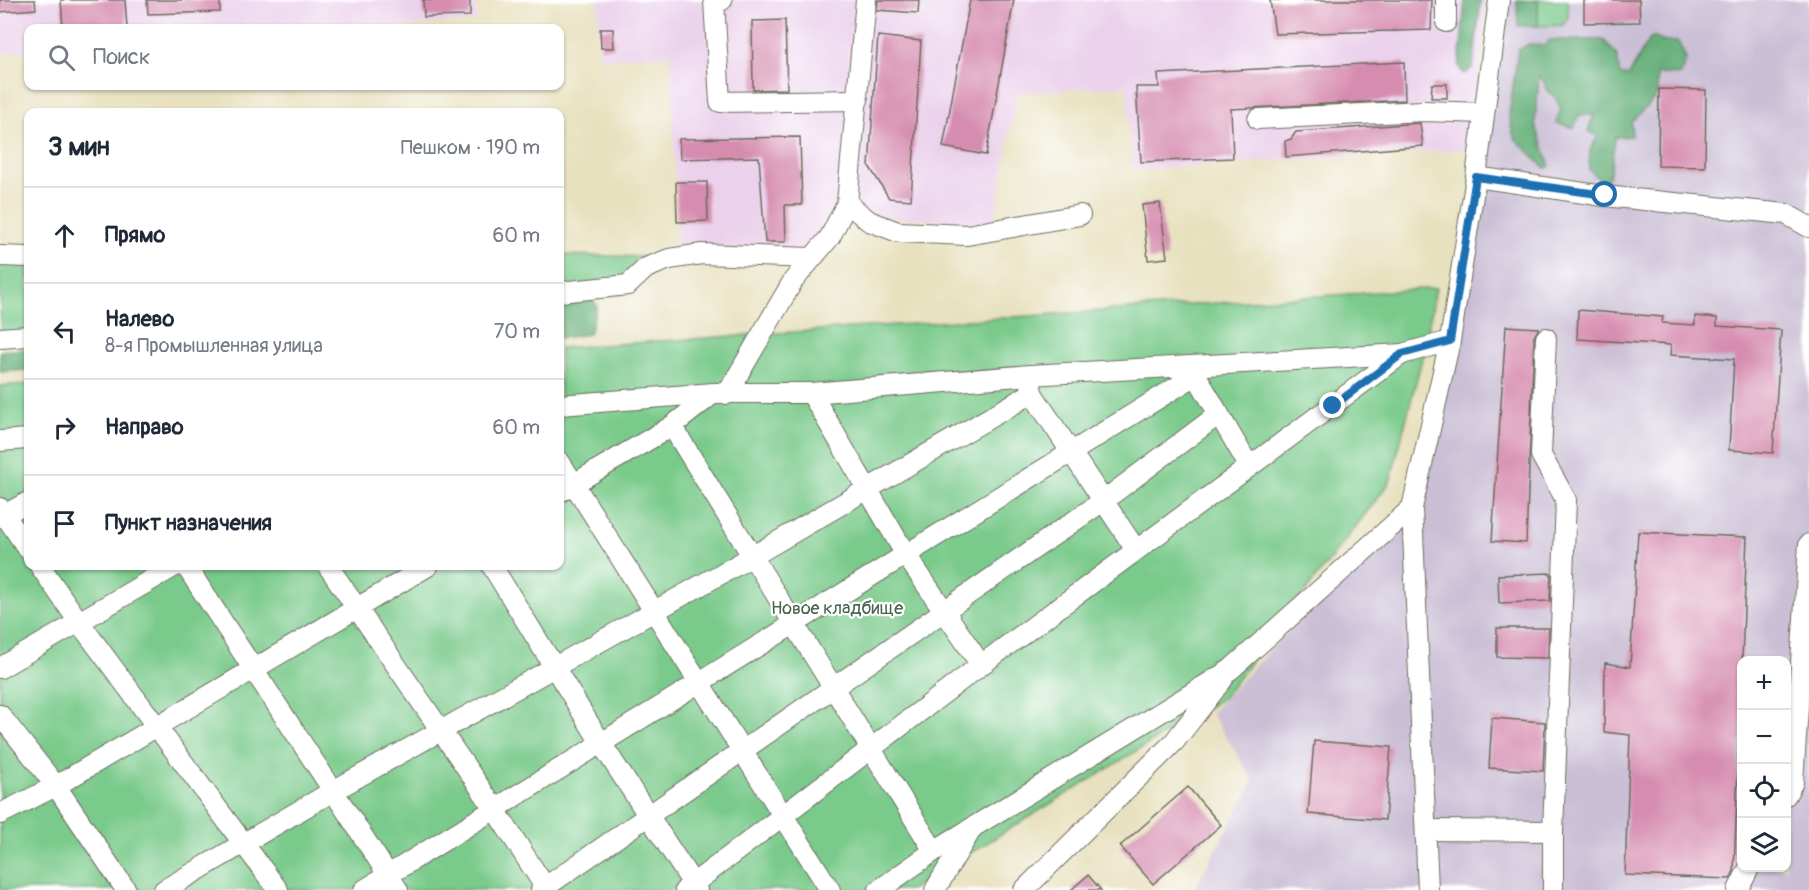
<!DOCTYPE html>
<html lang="ru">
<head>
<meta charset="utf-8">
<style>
  body { margin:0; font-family:Pangolin,sans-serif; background:#f2f2f3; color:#1f2937 }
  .controls { position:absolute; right:18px; bottom:18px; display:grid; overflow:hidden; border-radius:12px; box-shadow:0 2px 4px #0004 }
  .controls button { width:54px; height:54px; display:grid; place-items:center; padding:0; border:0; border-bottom:2px solid #e0e1e3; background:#fff; color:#1f2937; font:30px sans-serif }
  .stop { position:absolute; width:18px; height:18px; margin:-14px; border:4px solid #1f6fb2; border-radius:50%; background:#fff }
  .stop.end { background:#1f6fb2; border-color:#fff; box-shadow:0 2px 6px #0008 }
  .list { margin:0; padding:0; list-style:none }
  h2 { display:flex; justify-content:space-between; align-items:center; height:78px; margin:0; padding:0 24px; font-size:26px }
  h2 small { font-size:20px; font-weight:400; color:#747a83 }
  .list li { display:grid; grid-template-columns:39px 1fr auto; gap:18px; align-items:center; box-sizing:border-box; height:96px; padding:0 24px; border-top:2px solid #e0e1e3 }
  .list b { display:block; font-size:22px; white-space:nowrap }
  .list p { margin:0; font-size:20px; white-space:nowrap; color:#747a83 }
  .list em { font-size:20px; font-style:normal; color:#747a83 }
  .icon { flex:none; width:33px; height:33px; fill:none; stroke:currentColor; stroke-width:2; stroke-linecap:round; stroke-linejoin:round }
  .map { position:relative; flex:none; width:1809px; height:890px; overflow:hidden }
  .search { position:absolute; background:#fff; box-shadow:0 2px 4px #0004; left:24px; top:24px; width:540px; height:66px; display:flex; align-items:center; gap:15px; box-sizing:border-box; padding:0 21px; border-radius:12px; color:#747a83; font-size:22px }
  .panel { position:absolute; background:#fff; box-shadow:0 2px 4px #0004; left:24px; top:108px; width:540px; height:462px; border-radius:12px }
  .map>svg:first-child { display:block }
</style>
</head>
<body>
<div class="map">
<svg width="1809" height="890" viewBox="0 0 1809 890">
  <rect width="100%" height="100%" fill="#fff"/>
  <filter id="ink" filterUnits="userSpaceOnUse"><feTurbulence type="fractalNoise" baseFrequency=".0167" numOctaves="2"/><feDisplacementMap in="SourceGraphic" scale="12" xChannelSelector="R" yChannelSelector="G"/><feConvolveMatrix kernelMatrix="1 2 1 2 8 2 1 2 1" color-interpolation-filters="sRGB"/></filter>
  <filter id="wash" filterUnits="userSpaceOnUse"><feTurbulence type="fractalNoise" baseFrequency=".008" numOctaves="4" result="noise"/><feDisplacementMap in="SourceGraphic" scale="24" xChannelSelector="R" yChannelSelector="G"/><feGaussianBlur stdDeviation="1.35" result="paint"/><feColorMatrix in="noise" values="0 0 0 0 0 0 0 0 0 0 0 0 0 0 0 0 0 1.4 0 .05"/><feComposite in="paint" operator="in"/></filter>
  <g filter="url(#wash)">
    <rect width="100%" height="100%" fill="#e8e1bf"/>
    <!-- built -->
    <g fill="#ebd1eb">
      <polygon points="0,0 476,0 477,21 371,28 28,28 28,51 0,53"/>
      <polygon points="597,0 1488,0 1470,149 1133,170 1126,86 1017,93 994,223 878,217 837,206 827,232 810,251 677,252 671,54 600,59"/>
    </g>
    <!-- industrial -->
    <path fill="#cbbfd5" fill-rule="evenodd" d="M 1503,0 L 1809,0 L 1809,890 L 1194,890 L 1254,781 L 1211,713 L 1421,487 ZM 1742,660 L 1786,660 L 1786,868 L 1742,868 Z"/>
    <!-- green -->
    <g fill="#7aca8b" stroke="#527a5b" stroke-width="1.5">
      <polygon points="1538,0 1568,0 1568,17 1563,25 1538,26"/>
      <polygon points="0,252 28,253 28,339 0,341"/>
      <polygon points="560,255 650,257 621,294 560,298"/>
      <polygon points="1436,288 1424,351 1390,482 1223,698 910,890 0,890 0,386 28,384 28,566 560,566 560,348"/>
    </g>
    <!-- forest -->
    <g fill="#63ae77" stroke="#476c51" stroke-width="1.5">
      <polygon points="1465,0 1481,0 1473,67 1466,73 1462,73 1459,66"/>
      <polygon points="1517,0 1538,0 1538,26 1518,26"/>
      <path d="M 1652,37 L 1665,42 L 1678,42 L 1686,59 L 1681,75 L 1657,74 L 1657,96 L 1631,122 L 1632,136 L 1616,137 C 1611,151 1614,165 1608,179 L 1599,179 L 1589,169 L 1590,151 L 1598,136 L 1588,131 L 1594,115 L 1579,115 L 1574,128 L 1556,123 L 1561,109 L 1555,97 L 1547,91 L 1544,81 L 1539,76 L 1535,124 L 1550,166 L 1545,168 L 1514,137 L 1509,115 L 1518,50 L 1529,44 L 1544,46 L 1550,40 L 1604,40 L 1618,57 L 1619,74 L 1628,76 C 1638,63 1640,49 1652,37 Z"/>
      <polygon points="587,291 597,306 589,334 560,338 560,294"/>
      <polygon points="28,349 28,370 0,372 0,351"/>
    </g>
    <g id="blocks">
      <!-- building -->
      <g fill="#d68caf">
        <polygon points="0,0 35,0 36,9 0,12"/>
        <polygon points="61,0 125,0 127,28 63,28"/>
        <polygon points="147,0 220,0 220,12 148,14"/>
        <polygon points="423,0 470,0 470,16 424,17"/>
        <polygon points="878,0 919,0 918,13 877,10"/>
        <polygon points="970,0 1014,0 986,155 943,147"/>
        <polygon points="1270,0 1432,0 1431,30 1275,34"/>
        <polygon points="1584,0 1639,0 1640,22 1584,23"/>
        <polygon points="785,20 787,89 753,90 752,21"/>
        <polygon points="600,29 613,29 614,48 601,48"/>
        <polygon points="878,36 921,41 911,200 889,198 869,166"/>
        <polygon points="1404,62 1405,100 1231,109 1233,158 1141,162 1136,87 1159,87 1158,74"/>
        <polygon points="1432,84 1447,84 1447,98 1431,98"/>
        <polygon points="1659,89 1706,90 1705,167 1658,166"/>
        <polygon points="1420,123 1423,146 1286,157 1285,141 1291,139 1296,132"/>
        <polygon points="800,137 802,205 785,205 786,242 765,242 759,157 680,159 679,139"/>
        <polygon points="676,182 707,182 708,221 677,222"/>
        <polygon points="1160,203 1167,258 1148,260 1142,205"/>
        <polygon points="1578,310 1663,317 1662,323 1695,325 1695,316 1717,318 1717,326 1781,330 1773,453 1729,450 1734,359 1670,355 1671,345 1577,339"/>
        <polygon points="1506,326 1539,328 1534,337 1526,543 1492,541"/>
        <polygon points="1638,532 1747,537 1742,660 1742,742 1739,742 1734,871 1730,879 1625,875 1630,735 1604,732 1605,663 1630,667"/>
        <polygon points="1551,573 1550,601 1499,603 1498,575"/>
        <polygon points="1497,628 1549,628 1548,658 1497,657"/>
        <polygon points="1492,718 1545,722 1543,771 1489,768"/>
        <polygon points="1314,741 1391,747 1385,820 1308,814"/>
        <polygon points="1188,787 1221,825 1153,884 1120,846"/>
        <polygon points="1088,875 1101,890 1071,890"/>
      </g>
    </g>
  </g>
  <g filter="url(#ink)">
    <use href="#blocks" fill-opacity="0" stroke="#6d6b5f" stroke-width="1.5"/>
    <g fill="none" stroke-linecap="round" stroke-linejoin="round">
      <defs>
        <g id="minor">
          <polyline points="722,0 714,1 720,102 858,100"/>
          <polyline points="866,0 847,203 869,221 898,232 967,235 1080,215"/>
          <polyline points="1446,0 1446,22"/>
          <polyline points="1258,119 1423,111 1484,113"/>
          <polyline points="1476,177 1604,196 1786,214 1809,227"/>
          <polyline points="0,256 28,257"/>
          <polyline points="560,292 628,285 646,268 669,259 702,254 812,258"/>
          <polyline points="0,338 28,336"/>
          <polyline points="1546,338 1541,455 1566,500 1553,831"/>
          <polyline points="1196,375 1249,466"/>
          <polyline points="811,393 906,555 981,665"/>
          <polyline points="1032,393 1136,550"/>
          <polyline points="727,394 793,281 830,237 847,203"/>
          <polyline points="560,405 714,393 811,393 1030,375 1402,354 1450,341"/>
          <polyline points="672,426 934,851"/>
          <polyline points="0,441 28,439"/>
          <polyline points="560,462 830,890"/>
          <polyline points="560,492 672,426 714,393"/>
          <polyline points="0,508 28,549"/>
          <polyline points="0,517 28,502"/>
          <polyline points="40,566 79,622 278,890"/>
          <polyline points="186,566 398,890"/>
          <polyline points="328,566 494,808 547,890"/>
          <polyline points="492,566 601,743 697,890"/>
          <polyline points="0,668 175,566"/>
          <polyline points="0,715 56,786 126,890"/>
          <polyline points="1786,795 1793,782 1809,544"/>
          <polyline points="0,814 56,786 428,566"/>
          <polyline points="1426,830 1553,831 1553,890"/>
          <polyline points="164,890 333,791 753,556 1032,393 1030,375"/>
          <polyline points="364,890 1196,375 1192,367"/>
          <polyline points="541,890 1103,501 1219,414"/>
          <polyline points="685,890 981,665 1402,354"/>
          <polyline points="879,890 934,851 1230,670 1412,508"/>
          <polyline points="935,890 971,830"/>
          <polyline points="1024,890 1174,742 1223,679"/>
          <polyline points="1428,890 1412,508 1450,341 1476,177 1499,0"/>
          <polyline points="1738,890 1749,868"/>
        </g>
      </defs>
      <!-- minor casing -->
      <use href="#minor" stroke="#6d6b5f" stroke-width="22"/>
      <!-- minor -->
      <use href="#minor" stroke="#fff" stroke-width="20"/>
    </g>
  </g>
  <g fill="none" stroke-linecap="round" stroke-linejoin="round" filter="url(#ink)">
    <!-- route -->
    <polyline stroke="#1f6fb2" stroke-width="8" points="1333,406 1402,354 1450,341 1476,177 1605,195"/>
  </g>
  <g text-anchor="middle" stroke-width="4.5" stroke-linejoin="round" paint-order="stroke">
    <!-- park labels -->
    <g font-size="18" fill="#47634d" stroke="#fff">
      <text x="837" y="614">Новое кладбище</text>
    </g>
  </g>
</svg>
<div class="controls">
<button>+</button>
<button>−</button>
<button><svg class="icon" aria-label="locate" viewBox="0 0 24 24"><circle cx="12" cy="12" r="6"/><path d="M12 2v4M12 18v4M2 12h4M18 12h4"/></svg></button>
<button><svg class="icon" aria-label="layers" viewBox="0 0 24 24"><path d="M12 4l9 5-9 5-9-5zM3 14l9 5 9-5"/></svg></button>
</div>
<div class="stop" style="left:1605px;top:195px"></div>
<div class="stop end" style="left:1333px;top:406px"></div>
<div class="search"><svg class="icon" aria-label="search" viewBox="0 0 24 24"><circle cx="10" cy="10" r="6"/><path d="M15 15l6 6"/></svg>Поиск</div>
<section class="panel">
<h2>3 мин<small>Пешком · 190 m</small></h2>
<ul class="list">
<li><svg class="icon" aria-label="ahead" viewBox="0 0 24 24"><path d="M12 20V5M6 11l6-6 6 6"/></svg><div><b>Прямо</b></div><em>60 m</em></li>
<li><svg class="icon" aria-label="left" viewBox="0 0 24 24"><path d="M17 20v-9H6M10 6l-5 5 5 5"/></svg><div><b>Налево</b><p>8-я Промышленная улица</p></div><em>70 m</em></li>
<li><svg class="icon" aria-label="right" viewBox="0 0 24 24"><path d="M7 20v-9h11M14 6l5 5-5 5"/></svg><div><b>Направо</b></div><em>60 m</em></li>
<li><svg class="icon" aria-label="arrive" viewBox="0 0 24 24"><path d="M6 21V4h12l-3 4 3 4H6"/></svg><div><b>Пункт назначения</b></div></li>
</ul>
</section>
</div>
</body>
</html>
